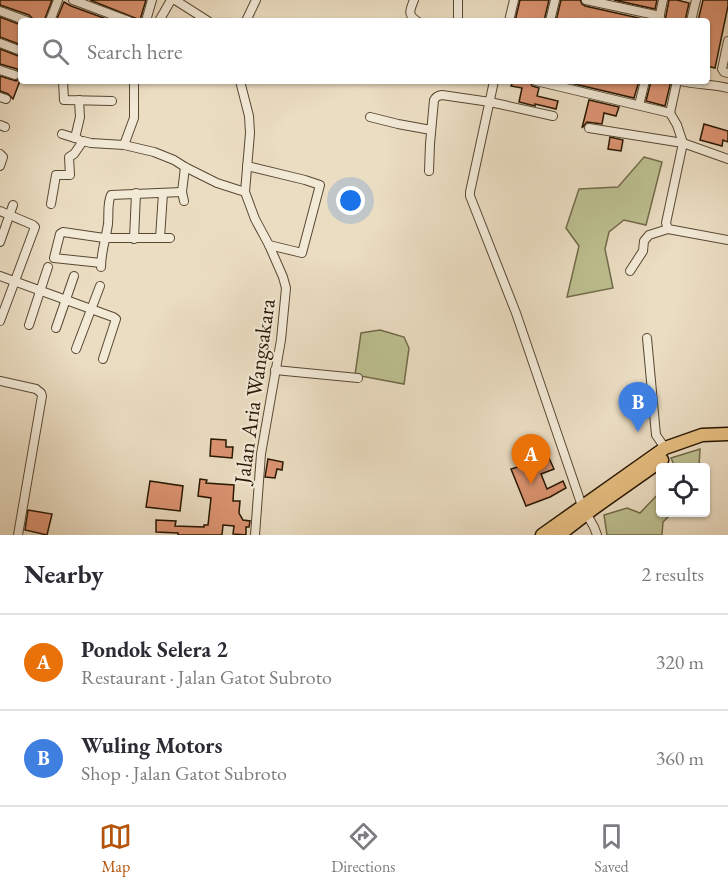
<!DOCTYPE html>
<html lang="en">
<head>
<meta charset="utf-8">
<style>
  body { margin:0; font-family:"EB Garamond",serif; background:#f7f7f7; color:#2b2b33 }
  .controls { position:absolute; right:18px; bottom:18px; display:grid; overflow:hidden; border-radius:6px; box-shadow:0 2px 4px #0004 }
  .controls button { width:54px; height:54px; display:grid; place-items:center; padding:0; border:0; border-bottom:2px solid #e1e1e2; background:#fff; color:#2b2b33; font:30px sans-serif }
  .you { position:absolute; left:351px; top:201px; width:21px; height:21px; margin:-15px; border:4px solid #fff; border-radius:50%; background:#1a73e8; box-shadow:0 0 0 9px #1a73e833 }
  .badge { display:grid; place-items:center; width:39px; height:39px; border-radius:50%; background:#b45309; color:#fff; font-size:20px; font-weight:700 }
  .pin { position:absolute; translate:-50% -50px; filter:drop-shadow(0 2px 3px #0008) }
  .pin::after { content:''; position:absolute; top:32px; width:21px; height:18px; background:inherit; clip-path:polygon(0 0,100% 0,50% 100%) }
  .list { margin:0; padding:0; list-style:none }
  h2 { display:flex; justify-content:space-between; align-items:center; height:78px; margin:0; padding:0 24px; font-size:26px }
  h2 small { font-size:20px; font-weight:400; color:#7c7c81 }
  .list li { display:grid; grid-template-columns:39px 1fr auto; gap:18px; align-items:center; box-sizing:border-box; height:96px; padding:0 24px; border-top:2px solid #e1e1e2 }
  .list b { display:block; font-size:22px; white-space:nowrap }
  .list p { margin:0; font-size:20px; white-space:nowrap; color:#7c7c81 }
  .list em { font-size:20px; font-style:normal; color:#7c7c81 }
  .icon { flex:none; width:33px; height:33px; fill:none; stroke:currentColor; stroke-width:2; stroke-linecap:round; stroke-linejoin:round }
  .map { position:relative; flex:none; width:728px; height:535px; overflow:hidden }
  .search { position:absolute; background:#fff; box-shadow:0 2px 4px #0004; left:18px; right:18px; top:18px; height:66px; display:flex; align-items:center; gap:15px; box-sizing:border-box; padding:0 21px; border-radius:6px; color:#7c7c81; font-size:22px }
  .sheet { height:270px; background:#fff }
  nav { display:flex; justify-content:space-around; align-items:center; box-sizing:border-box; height:84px; border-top:2px solid #e1e1e2; background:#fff; font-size:16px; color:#7c7c81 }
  nav a { display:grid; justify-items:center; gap:3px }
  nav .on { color:#b45309 }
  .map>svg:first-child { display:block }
</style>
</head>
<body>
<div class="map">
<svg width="728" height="535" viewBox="0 0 728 535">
  <rect width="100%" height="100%" fill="#ebddc2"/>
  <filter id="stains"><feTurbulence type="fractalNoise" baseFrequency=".00333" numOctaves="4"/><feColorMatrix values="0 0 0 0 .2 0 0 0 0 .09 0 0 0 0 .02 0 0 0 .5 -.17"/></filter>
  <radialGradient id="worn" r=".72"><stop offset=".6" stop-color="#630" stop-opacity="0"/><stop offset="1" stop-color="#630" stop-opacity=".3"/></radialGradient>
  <!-- green -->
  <g fill="#bcbf90" stroke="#726b49" stroke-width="1.5">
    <polygon points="644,157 662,162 646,225 624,220 609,232 605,249 613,288 567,297 579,246 566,228 579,189 618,187"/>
    <polygon points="380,330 404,337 409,348 404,384 355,375 361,333"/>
    <polygon points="700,449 699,467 675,467 671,458"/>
    <polygon points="660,492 660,512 672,513 663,522 662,535 607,535 604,515 627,508 640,513"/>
  </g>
  <!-- building -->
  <g fill="#dd9472" stroke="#271702" stroke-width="1.5">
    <polygon points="0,0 52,0 44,21 33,21 32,18 29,15 0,5"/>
    <polygon points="90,0 146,0 140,20"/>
    <polygon points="520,0 549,0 544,21 515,21"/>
    <polygon points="561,0 580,0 582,4 585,6 652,21 556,21"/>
    <polygon points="614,0 657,0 655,9"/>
    <polygon points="669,0 677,0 689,3 685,21 665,21"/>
    <polygon points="703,0 728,0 728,6 715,68 707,66 707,21 698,21"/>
    <polygon points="64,2 71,6 112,21 56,21"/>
    <polygon points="0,17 21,25 21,45 0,37"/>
    <polygon points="0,49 21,57 21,78 13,99 8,94 0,91 0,76 16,81 19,79 21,73 17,69 0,64"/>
    <polygon points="513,81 530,81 532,86 539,88 537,96 558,101 556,109 535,104 535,106 519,102 522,88 511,86"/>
    <polygon points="562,81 639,81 634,98"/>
    <polygon points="651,81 671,81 665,106 646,101"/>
    <polygon points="589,100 619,107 616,116 604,113 602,124 587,122 582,128"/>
    <polygon points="704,124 728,131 728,142 723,140 722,146 700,140"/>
    <polygon points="610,137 623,140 621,151 608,149"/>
    <polygon points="211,439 226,440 226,447 233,447 232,458 210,456"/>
    <polygon points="549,458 554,469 541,474 547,489 563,481 566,488 550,497 526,506 511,469"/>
    <polygon points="268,459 283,462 282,470 277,469 275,478 265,477"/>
    <polygon points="200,479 207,480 206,483 234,485 233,501 240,501 239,513 243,520 250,521 249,527 246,527 246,535 233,534 234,526 223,525 222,535 178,535 178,533 156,532 156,520 176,521 175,526 204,527 204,525 208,525 211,498 198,496"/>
    <polygon points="150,481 183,486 180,511 146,507"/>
    <polygon points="28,510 52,514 47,535 25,530"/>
  </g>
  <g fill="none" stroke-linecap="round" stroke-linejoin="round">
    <defs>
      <g id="minor">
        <polyline points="73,0 129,21"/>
        <polyline points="175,0 208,21"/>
        <path d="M 414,0 C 410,10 407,15 417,21"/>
        <polyline points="586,0 660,16"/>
        <polyline points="0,11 27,21"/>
        <polyline points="659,19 663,0"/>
        <polyline points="50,21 58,0"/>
        <polyline points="146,21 152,0"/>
        <polyline points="159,21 171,0"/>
        <polyline points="246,21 256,0"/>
        <polyline points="458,21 458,0"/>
        <polyline points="509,21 514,0"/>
        <polyline points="550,21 555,0"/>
        <polyline points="691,21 696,0"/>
        <polyline points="728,41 722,69 724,72 728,73"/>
        <polyline points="0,43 21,51"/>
        <polyline points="0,70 15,75"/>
        <polyline points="63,81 64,100 112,101"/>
        <polyline points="240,81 249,116 250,133 245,192 255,219 269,245 283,277 286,288 281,340 261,454 255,535"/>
        <polyline points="494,81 470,192 470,196 516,313 582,506 594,527 597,535"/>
        <polyline points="536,81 670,113 677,81"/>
        <path d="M 681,81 C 697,85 712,84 728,88"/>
        <polyline points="0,97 6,99"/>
        <polyline points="639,105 645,81"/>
        <polyline points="670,113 677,125 683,143 666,223 668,229 728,240"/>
        <polyline points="370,117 398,124 431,130"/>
        <polyline points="0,125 5,127"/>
        <polyline points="589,128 683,143 728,159"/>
        <polyline points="62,134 78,139"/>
        <polyline points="75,138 80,117 79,100"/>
        <polyline points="124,145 134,118 134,81"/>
        <polyline points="0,154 3,157 0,166"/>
        <polyline points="247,166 305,180 320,185 302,253 269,245"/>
        <path d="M 429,171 L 430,144 L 434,100 C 436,97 437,96 442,95 L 490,102 L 553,116"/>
        <polyline points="184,201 182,192 185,167"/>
        <polyline points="51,204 56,175 70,175 69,157 74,154 83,141 91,143 124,145 154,152 174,160 185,167 217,183 245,192"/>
        <polyline points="0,211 33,225 35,227 0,321"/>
        <polyline points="160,238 163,193"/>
        <polyline points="134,239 136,193"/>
        <polyline points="0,242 13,205"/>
        <polyline points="101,263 54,258 60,234 63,232 104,238 170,238"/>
        <path d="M 101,267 C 101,252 106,238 108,224 C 109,214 107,204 111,195 L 182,192"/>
        <polyline points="630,271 643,251 644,241 649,235 668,229"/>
        <polyline points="0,276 113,317 116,319 115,322 103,359"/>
        <polyline points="29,325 48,267"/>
        <polyline points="56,328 74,276"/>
        <polyline points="647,338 656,435 665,448"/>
        <polyline points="76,349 100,286"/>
        <polyline points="275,370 358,378"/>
        <polyline points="0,381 36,389 41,393 42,396 18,535"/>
      </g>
      <g id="highway">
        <polyline points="542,535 665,448 702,435 728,434"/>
        <polyline points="559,535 594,508 662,460"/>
      </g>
    </defs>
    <!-- minor casing -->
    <use href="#minor" stroke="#584832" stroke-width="10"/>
    <!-- highway casing -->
    <use href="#highway" stroke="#271702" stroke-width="15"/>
    <!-- minor -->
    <use href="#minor" stroke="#f2e9d7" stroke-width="8"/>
    <!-- highway -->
    <use href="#highway" stroke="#e6be81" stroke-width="12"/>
  </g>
  <g text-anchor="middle" stroke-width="4.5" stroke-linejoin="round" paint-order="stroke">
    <!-- street labels -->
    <g font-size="22" fill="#271702" stroke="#f2e9d7">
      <text transform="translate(254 391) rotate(-82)" y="8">Jalan Aria Wangsakara</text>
    </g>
  </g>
  <rect width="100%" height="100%" filter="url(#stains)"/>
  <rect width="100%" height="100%" fill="url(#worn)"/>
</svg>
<div class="controls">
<button><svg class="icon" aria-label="locate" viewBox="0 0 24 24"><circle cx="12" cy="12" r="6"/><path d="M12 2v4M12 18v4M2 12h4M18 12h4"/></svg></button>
</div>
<div class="you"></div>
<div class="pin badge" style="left:531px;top:484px;background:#e8710a">A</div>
<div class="pin badge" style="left:638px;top:432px;background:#3f7fe0">B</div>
<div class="search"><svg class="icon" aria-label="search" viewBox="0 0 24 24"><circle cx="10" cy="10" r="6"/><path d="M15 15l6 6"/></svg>Search here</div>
</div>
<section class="sheet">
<h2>Nearby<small>2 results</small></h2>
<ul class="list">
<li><span class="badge" style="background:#e8710a">A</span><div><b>Pondok Selera 2</b><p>Restaurant · Jalan Gatot Subroto</p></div><em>320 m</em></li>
<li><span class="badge" style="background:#3f7fe0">B</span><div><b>Wuling Motors</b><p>Shop · Jalan Gatot Subroto</p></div><em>360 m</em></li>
</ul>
</section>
<nav>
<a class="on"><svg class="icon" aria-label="map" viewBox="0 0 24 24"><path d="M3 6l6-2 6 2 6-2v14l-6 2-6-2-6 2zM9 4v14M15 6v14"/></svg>Map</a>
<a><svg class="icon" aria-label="directions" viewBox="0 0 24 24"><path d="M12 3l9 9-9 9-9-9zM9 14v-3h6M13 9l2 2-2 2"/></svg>Directions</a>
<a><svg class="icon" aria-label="saved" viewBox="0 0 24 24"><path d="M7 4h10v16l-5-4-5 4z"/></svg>Saved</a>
</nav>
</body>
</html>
